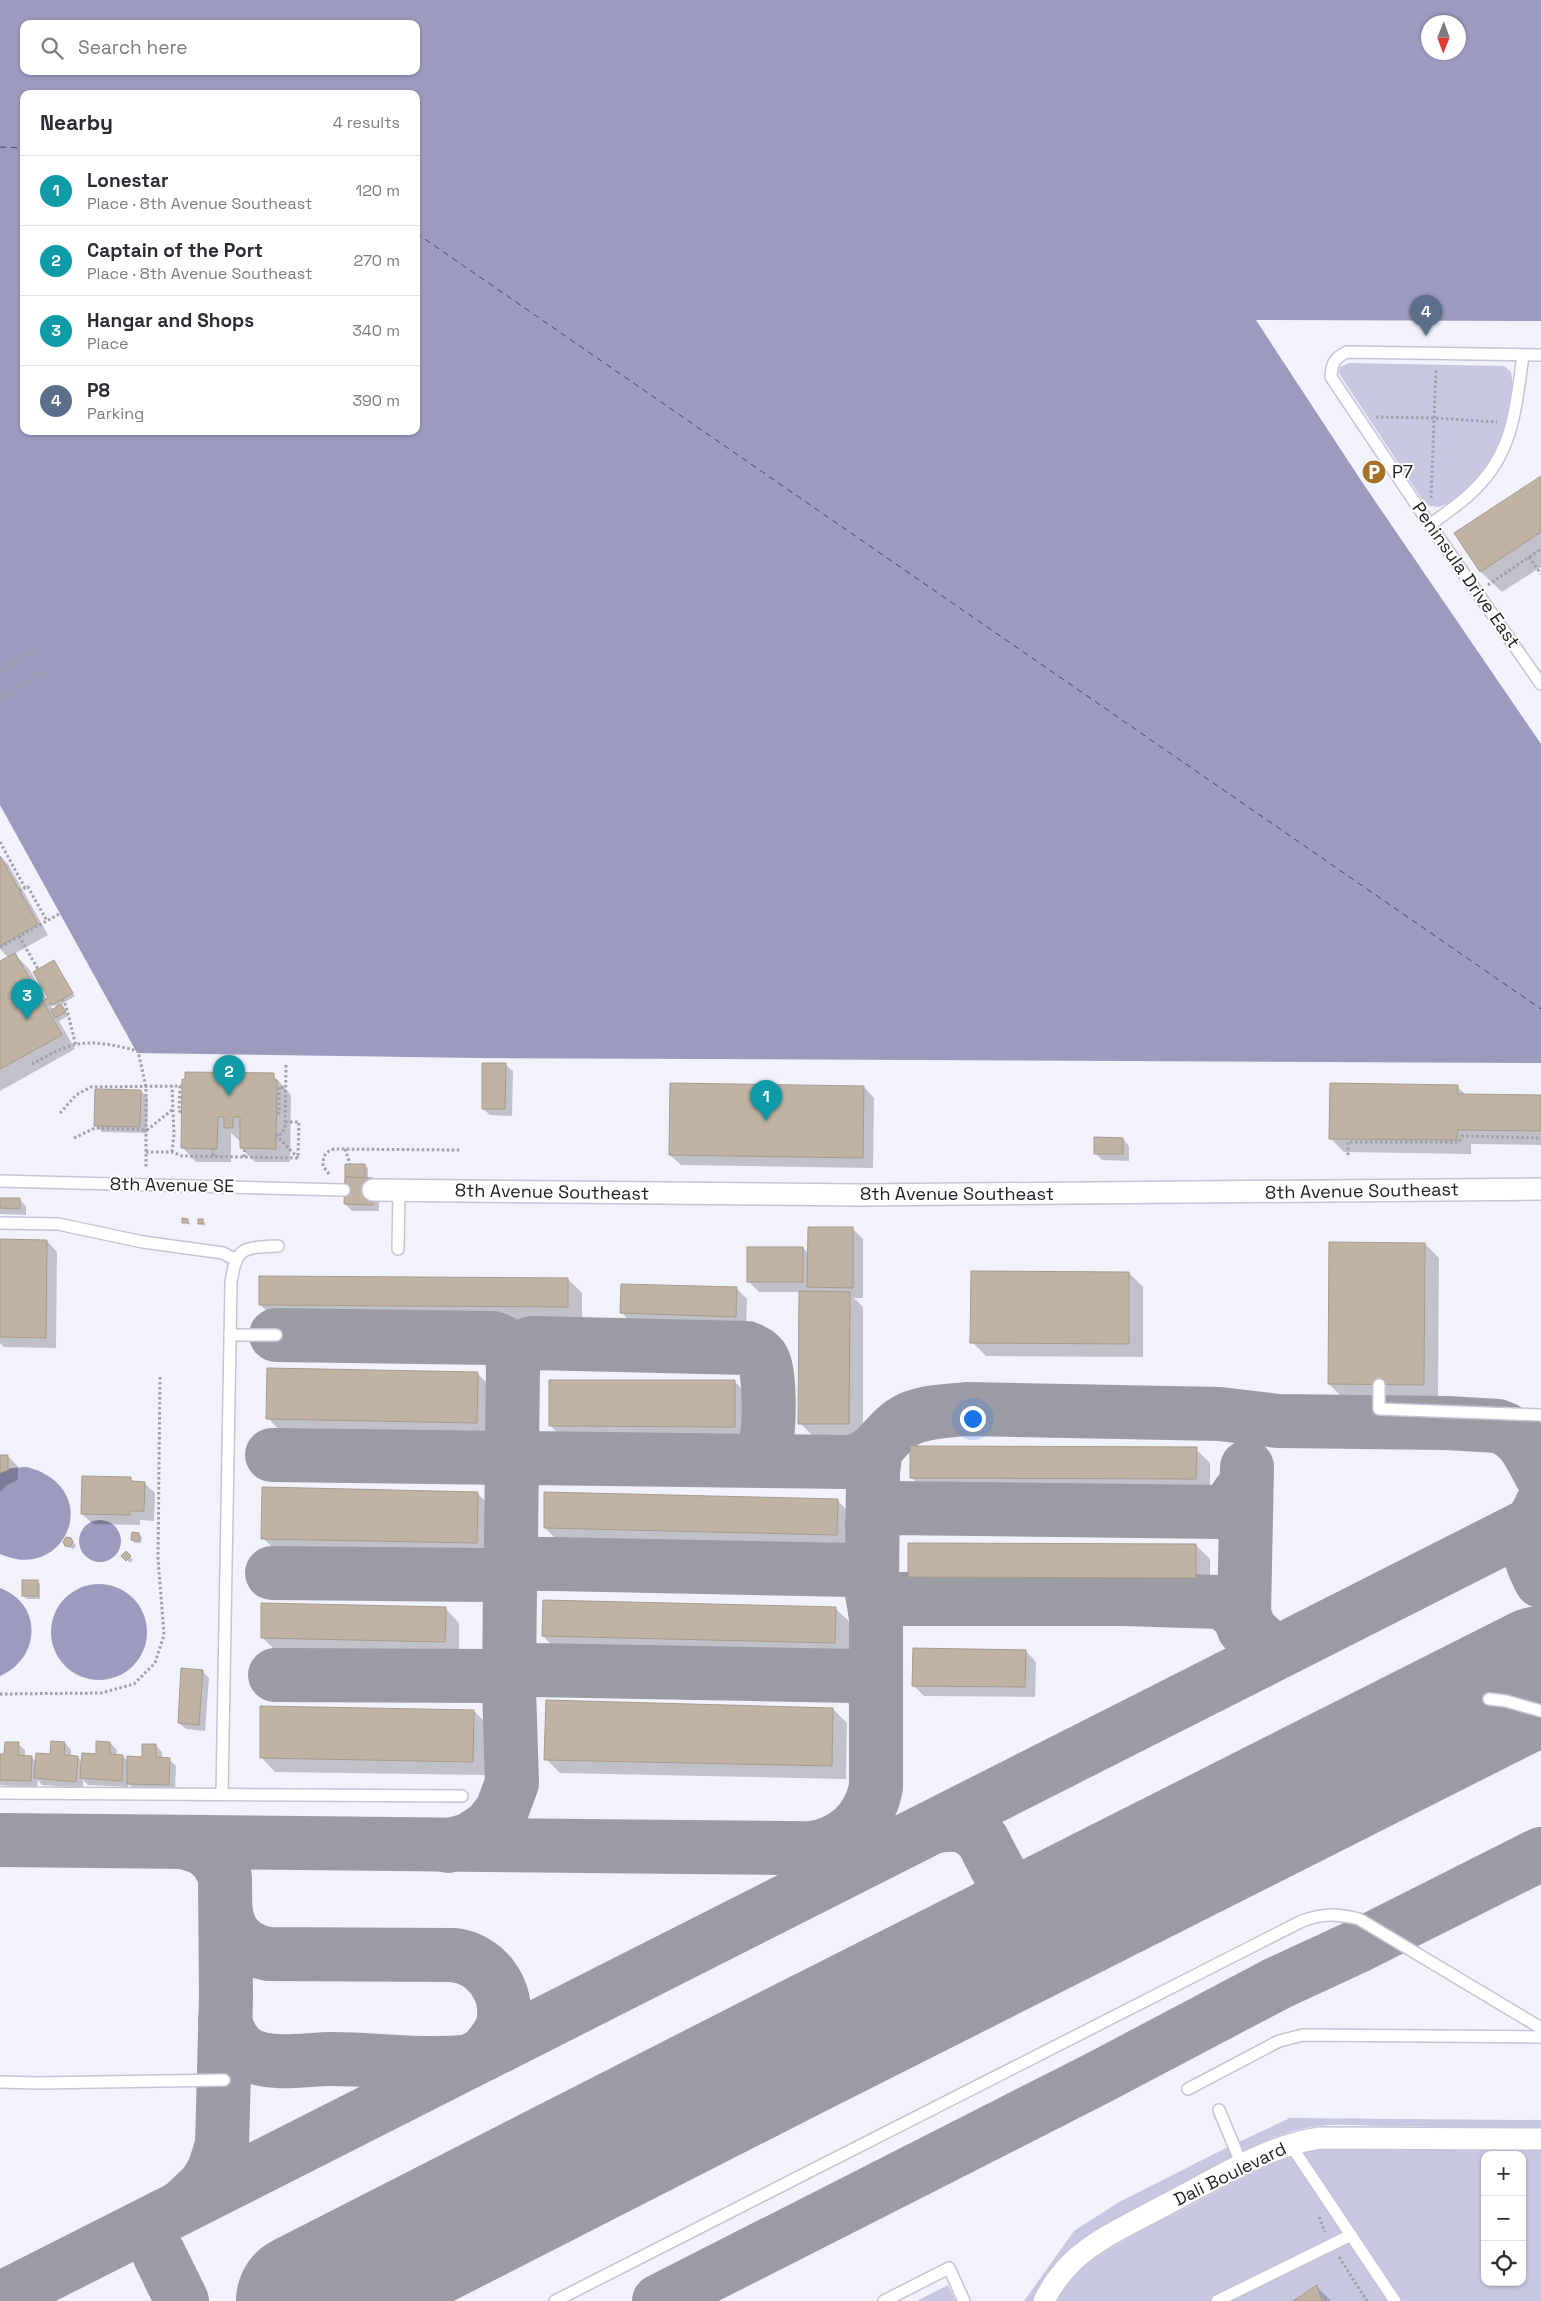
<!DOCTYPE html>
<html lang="en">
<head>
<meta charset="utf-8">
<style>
  body { margin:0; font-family:"Space Grotesk",sans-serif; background:#f7f7f7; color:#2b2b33 }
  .controls { position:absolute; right:15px; bottom:15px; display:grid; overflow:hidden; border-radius:10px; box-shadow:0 1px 4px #0004 }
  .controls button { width:45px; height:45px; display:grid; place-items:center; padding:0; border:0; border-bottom:1px solid #e1e1e2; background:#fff; color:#2b2b33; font:25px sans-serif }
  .compass { position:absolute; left:1421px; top:15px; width:45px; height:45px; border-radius:50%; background:#fff; box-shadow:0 1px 4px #0004; rotate:181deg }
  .you { position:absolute; left:972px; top:1418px; width:18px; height:18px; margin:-12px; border:4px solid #fff; border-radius:50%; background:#1a73e8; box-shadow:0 0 0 8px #1a73e833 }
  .badge { display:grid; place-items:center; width:32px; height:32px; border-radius:50%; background:#a37127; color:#fff; font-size:16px; font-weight:700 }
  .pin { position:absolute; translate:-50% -41px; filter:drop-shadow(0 1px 2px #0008) }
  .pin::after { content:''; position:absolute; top:26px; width:18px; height:15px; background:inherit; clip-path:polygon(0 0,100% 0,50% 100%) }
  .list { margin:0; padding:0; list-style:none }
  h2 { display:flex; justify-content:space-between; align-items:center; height:65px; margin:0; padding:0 20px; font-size:21px }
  h2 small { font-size:16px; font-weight:400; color:#7c7c81 }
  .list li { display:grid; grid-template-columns:32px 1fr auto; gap:15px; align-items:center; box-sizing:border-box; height:70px; padding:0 20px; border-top:1px solid #e1e1e2 }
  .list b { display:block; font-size:19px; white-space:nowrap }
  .list p { margin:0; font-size:16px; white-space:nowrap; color:#7c7c81 }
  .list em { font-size:16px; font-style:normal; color:#7c7c81 }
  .icon { flex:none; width:28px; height:28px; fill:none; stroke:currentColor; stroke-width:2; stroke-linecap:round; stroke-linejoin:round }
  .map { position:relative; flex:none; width:1541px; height:2301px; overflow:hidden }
  .search { position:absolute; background:#fff; box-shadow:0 1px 4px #0004; left:20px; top:20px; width:400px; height:55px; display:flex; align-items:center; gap:12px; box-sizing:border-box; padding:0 18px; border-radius:10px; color:#7c7c81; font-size:19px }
  .panel { position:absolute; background:#fff; box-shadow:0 1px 4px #0004; left:20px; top:90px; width:400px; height:345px; border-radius:10px }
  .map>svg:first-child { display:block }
</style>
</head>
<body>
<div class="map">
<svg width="1541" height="2301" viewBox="0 0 1541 2301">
  <rect width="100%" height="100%" fill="#f2f2fd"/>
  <!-- green -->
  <g fill="#c7c7e1" fill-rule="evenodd">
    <polygon points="1349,363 1504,366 1511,372 1514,395 1503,444 1489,470 1467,491 1453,501 1439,507 1426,505 1342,378 1339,373 1340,367"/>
    <path d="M 1290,2118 L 1541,2120 L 1541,2128 C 1492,2127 1442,2127 1393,2126 C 1368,2126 1341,2123 1317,2126 C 1267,2133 1222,2163 1178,2186 C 1141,2205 1103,2223 1070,2249 C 1053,2263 1041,2282 1032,2301 L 1024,2301 L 1074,2231 L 1119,2202 L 1224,2149 Z"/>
    <path d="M 1320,2149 L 1541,2151 L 1541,2301 L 1056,2301 C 1063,2289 1071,2277 1082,2268 C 1114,2243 1152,2225 1188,2207 C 1230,2184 1273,2157 1320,2149 ZM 1485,2155 L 1522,2155 L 1522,2282 L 1485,2282 Z"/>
    <polygon points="948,2285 956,2301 917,2301"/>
  </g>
  <!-- water -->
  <g fill="#9c9bbe" fill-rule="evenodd">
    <path d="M 0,0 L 1541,0 L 1541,321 L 1256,320 L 1362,482 L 1541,744 L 1541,1063 L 479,1058 L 137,1053 L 0,805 ZM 1458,22 L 1458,52 L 1428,52 L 1428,22 ZM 24,24 L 416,24 L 416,71 L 24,71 ZM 24,94 L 416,94 L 416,431 L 24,431 Z"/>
    <path d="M 27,1467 C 106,1488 66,1584 0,1554 L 0,1473 L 11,1468 Z"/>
    <circle cx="100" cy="1541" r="21"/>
    <circle cx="99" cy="1632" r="48"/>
    <path d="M 0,1588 C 43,1604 41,1658 0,1676 Z"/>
  </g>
  <!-- shadow -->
  <g fill="#0003" fill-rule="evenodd">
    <polygon points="1541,478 1541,567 1502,592 1481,572 1456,534"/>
    <path d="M 0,856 L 8,864 L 48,935 L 14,954 L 29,969 L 47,1000 L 50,999 L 54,962 L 75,996 L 60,1005 L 68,1016 L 59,1021 L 75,1049 L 0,1091 L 0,963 L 9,958 L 0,949 ZM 54,1005 L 57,1008 L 53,1010 L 51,1007 Z"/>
    <polygon points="506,1065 513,1071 512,1116 490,1115 483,1109"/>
    <polygon points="273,1075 291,1095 290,1162 255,1162 241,1148 241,1142 231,1133 231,1162 196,1162 182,1147 183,1080"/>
    <polygon points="1457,1086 1466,1095 1541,1096 1541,1145 1471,1144 1471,1154 1344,1152 1330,1138"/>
    <polygon points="864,1087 874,1098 873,1168 681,1165 670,1155"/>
    <polygon points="141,1091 148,1098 147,1133 102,1132 96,1125"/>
    <polygon points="1123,1139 1129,1146 1129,1161 1102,1160 1095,1153"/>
    <polygon points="365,1165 368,1168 368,1179 373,1179 379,1186 379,1211 352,1211 345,1204"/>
    <polygon points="0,1199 19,1199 26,1206 26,1215 0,1214"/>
    <polygon points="187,1220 190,1223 190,1225 183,1222"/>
    <polygon points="202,1220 205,1223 205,1226 199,1223"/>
    <polygon points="853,1229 863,1239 863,1298 854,1298 863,1307 863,1437 814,1437 800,1423 800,1292 759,1292 748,1281 803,1248 809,1254"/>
    <polygon points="0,1240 47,1241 57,1252 56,1348 4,1347 0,1343"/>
    <polygon points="1425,1244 1439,1258 1438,1399 1343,1398 1329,1384"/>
    <polygon points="1129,1273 1143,1287 1143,1357 986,1356 972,1342"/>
    <polygon points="568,1279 582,1293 582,1321 274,1319 260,1304"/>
    <polygon points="736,1288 747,1299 746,1327 632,1323 622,1313"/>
    <polygon points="477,1373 491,1387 490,1436 282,1433 268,1418"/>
    <polygon points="735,1382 749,1396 749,1440 564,1440 550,1425"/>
    <polygon points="1196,1449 1210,1463 1210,1493 925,1491 911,1477"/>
    <polygon points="0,1456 8,1456 18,1467 18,1480 7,1485 0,1492"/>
    <polygon points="130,1478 135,1483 144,1483 155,1493 154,1521 140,1520 140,1525 93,1524 82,1514"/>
    <polygon points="477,1493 491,1507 490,1557 277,1552 263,1538"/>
    <polygon points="837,1500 851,1514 851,1548 559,1542 545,1528"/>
    <polygon points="139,1534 142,1537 141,1543 135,1543 132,1540"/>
    <polygon points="71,1539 76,1546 73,1549 66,1545"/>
    <polygon points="1196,1545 1210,1559 1210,1591 923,1590 909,1576"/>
    <polygon points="126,1553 133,1560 130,1563 123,1556"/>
    <polygon points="37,1581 40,1584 40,1599 27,1599 23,1596"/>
    <polygon points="445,1608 459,1623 459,1655 276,1651 262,1637"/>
    <polygon points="835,1608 850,1622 849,1656 557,1650 543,1636"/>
    <polygon points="1026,1651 1036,1662 1035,1697 924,1696 914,1686"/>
    <polygon points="202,1671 209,1678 205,1731 186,1729 179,1723"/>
    <polygon points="833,1709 847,1723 846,1779 560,1773 546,1759"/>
    <polygon points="474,1711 488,1725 487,1775 275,1772 261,1757"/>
    <polygon points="65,1743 71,1750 71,1757 78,1757 82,1762 97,1755 110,1743 117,1750 116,1756 123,1756 128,1762 143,1759 156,1745 162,1752 162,1759 169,1759 176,1766 175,1791 135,1790 129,1784 128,1787 88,1785 83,1780 83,1788 42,1785 38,1780 37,1788 0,1785 0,1756 5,1756 18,1744 25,1750 25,1757 32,1757 36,1762 51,1755"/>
    <polygon points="1317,2287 1331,2301 1295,2301"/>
  </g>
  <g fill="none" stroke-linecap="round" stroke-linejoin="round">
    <!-- ferry -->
    <g stroke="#4a4576" stroke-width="1" stroke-dasharray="6 5" stroke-linecap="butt">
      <polyline points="0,147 24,148"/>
      <polyline points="416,233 1541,1009"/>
    </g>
    <!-- taxiway -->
    <g stroke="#9b9ba4" stroke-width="54">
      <path d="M 276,1335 L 492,1338 C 507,1341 512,1352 513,1366 L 511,1543 C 513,1555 519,1562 532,1564"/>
      <path d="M 513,1366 C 515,1354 521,1346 533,1343 L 747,1348 C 754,1351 761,1354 764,1362 C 770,1375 771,1439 763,1450 C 759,1455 754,1458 747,1460"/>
      <path d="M 272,1455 L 848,1462 C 879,1459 884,1431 909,1419 C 927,1411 948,1411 966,1409 L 1220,1414 L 1278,1421 L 1447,1423 L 1498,1426 C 1522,1434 1530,1454 1541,1475"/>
      <polyline points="1247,1467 1244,1614 1250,1630 1262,1641"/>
      <path d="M 1541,1506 C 1539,1512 1535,1517 1532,1524 C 1524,1545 1531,1562 1541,1581"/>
      <path d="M 872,1526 L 881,1512 L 891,1508 L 1219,1512 C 1234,1509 1235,1493 1246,1486"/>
      <polyline points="272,1573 489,1575 532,1564 554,1564 853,1570 866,1562 872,1551"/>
      <path d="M 876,1618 L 884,1604 L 896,1599 L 1123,1599 L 1219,1602 C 1232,1608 1240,1615 1244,1629"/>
      <path d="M 510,1650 C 512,1663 520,1669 534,1670 L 855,1676 C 867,1679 871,1685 875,1697"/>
      <polyline points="275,1675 485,1676 534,1670"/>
      <polyline points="1530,1680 1541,1669"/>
      <path d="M 936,1826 C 956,1823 969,1824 983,1841 L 1016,1905"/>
      <polyline points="0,1840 878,1849"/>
      <polyline points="448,1846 471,1839 490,1826 502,1810 512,1783 509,1688 510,1584 514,1573 523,1566"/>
      <path d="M 808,1849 C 844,1844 869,1823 876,1787 L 876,1618 L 872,1593 L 873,1471 L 876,1449"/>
      <path d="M 226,1912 C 229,1936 245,1950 269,1954 L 453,1955 C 486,1958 510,1991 503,2024 C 500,2036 491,2045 484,2054"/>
      <path d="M 975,1960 C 995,1946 1020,1934 1016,1905 C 1028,1921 1045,1917 1063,1916"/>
      <path d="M 225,2021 C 229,2036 237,2050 252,2056 C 276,2066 307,2059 332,2059 C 376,2059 420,2066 463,2062"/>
      <path d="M 184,2205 L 206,2184 L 214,2170 L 222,2145 L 226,1997 L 225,1878 C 219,1858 206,1847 186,1843"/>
      <polyline points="159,2254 182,2301"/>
      <polyline points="0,2299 1541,1519"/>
      <polyline points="659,2301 1096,2079 1278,1983 1358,1946 1541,1854"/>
    </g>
    <!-- runway -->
    <polyline stroke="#9b9ba4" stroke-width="136" points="304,2301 790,2053 1541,1674"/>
  </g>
  <!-- building -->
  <g fill="#c0b3a4" stroke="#a79b8c">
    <polygon points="1541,476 1541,532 1480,572 1454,533"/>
    <polygon points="0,856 38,924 0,946"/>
    <polygon points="15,953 62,1035 0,1069 0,961"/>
    <polygon points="54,960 73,993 52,1005 51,1003 45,1006 43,1001 48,998 33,972"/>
    <polygon points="61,1004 66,1012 55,1018 51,1010"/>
    <polygon points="482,1063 506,1063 505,1109 482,1109"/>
    <polygon points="185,1072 274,1073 274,1080 277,1080 276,1149 240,1148 240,1117 233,1117 233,1128 224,1128 224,1117 218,1117 217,1149 181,1148 182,1079 185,1079"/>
    <polygon points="670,1083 864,1086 863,1158 669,1155"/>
    <polygon points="1330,1083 1458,1085 1457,1094 1541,1095 1541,1131 1458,1130 1457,1140 1329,1139"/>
    <polygon points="95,1089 141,1090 140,1127 94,1126"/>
    <polygon points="1094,1137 1123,1138 1123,1154 1094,1154"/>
    <polygon points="345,1164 365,1164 365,1178 345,1177"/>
    <polygon points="345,1177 373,1178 373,1205 344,1204"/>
    <polygon points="0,1198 20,1198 20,1209 0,1208"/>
    <polygon points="182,1218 188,1219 188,1223 182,1223"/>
    <rect x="198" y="1219" width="5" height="5"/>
    <polygon points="808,1227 853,1227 853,1288 807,1287"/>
    <polygon points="0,1239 47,1240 46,1338 0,1337"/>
    <polygon points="1329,1242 1425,1243 1424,1385 1328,1384"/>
    <rect x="747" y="1247" width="56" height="35"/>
    <polygon points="971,1271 1129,1272 1129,1344 970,1343"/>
    <polygon points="259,1276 568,1278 568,1307 259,1305"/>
    <polygon points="621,1284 737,1287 736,1317 620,1313"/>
    <polygon points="799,1291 850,1292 849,1424 798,1424"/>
    <polygon points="267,1368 478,1372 477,1423 266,1419"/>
    <polygon points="549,1380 735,1380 735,1427 549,1426"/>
    <polygon points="910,1446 1197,1447 1196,1479 910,1478"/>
    <polygon points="0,1455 8,1455 8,1470 0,1473"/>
    <polygon points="82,1476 131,1477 131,1481 145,1482 144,1511 130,1511 130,1515 81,1514"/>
    <polygon points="262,1487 478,1492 477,1543 261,1539"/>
    <polygon points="544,1492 838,1499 837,1535 544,1528"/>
    <polygon points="132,1532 139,1533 139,1541 131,1540"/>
    <polygon points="66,1537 71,1538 73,1542 70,1547 65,1546 63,1542"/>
    <polygon points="908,1543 1196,1544 1196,1578 908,1577"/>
    <polygon points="126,1551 131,1556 126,1561 121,1556"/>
    <rect x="22" y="1580" width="16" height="16"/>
    <polygon points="543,1600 836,1607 835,1643 542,1636"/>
    <polygon points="261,1603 446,1607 445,1642 261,1638"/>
    <polygon points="913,1648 1026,1650 1025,1687 912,1686"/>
    <polygon points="181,1668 203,1670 199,1725 178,1723"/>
    <polygon points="546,1700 833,1708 832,1766 544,1760"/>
    <polygon points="260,1706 474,1710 473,1762 260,1758"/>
    <polygon points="51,1741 65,1742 64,1755 78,1756 76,1782 34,1778 36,1753 50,1754"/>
    <polygon points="96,1741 110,1742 110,1754 123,1755 122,1781 80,1778 82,1753 96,1754"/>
    <polygon points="5,1742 19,1742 18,1755 32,1756 31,1781 0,1780 0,1754 4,1754"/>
    <polygon points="142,1744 156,1744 156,1757 170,1758 169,1785 127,1784 127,1756 142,1757"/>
    <polygon points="1317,2285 1322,2301 1293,2301"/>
  </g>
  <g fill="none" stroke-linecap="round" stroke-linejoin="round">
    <defs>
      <g id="lane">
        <path d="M 1541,355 L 1347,352 C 1334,358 1332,363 1331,377 L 1430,525 L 1541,684"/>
        <path d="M 1430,525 C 1445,513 1462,503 1475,489 C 1514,451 1516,406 1523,355"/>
        <polyline points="0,1181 344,1190"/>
        <polyline points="0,1223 58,1224 143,1242 223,1253 236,1260"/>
        <polyline points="398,1249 399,1190"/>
        <polyline points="230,1335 276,1335"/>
        <polyline points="1379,1385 1379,1409 1541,1415"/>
        <polyline points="1489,1699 1506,1701 1541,1711"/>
        <polyline points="0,1793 462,1796"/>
        <path d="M 222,1794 L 231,1283 C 236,1246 243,1248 278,1246"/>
        <polyline points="0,2082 38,2083 224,2080"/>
        <polyline points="1188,2089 1279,2041 1303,2035 1541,2037"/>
        <polyline points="1219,2110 1242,2165"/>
        <polyline points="1290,2144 1395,2301"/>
        <path d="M 555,2301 L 1302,1921 C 1323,1913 1337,1914 1359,1919 L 1541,2028"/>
        <polyline points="884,2301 949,2268 964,2301"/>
        <polyline points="1217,2301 1351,2235"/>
      </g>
      <g id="street">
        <polyline points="373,1190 860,1195 1541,1189"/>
        <path d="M 1044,2301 C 1051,2286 1061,2273 1073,2261 C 1099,2237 1136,2221 1167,2204 C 1216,2179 1265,2146 1320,2138 L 1541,2139"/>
      </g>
    </defs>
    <!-- lane casing -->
    <use href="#lane" stroke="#c5c4d7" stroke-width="14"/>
    <!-- street casing -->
    <use href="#street" stroke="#c5c4d7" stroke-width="24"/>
    <!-- path -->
    <g stroke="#a0a0aa" stroke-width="3" stroke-dasharray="2.5 2.5" stroke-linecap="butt">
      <polyline points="1376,417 1434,418 1497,422"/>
      <polyline points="1431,498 1436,369"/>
      <polyline points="1529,557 1541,574"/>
      <polyline points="1488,585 1541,549"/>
      <polyline points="0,670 37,650"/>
      <polyline points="0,698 48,671"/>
      <polyline points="0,842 25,888 28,887 47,921"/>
      <polyline points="19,891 25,888"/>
      <polyline points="19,936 38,969"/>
      <polyline points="0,947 61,913"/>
      <polyline points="62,999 66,1006 76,1046"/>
      <path d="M 32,1064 C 42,1059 53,1052 64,1048 C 88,1038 114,1045 138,1051 L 146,1087 L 146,1169"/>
      <polyline points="286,1065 285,1128 281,1134 276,1135 298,1158"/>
      <polyline points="60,1113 76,1095 91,1087 180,1086 179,1111 181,1112"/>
      <polyline points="277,1113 279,1113 279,1087 285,1088"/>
      <polyline points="285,1122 299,1122 298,1157"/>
      <polyline points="74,1138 95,1128 147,1130 172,1110"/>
      <polyline points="213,1148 213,1157"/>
      <polyline points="345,1149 350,1164"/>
      <polyline points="146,1152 172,1152 182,1156 298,1158"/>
      <polyline points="172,1152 174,1134 172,1086"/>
      <polyline points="1348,1155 1348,1142 1459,1142 1462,1136 1541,1138"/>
      <polyline points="244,1157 245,1148"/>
      <path d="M 329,1174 L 323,1166 C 323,1156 325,1152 334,1149 L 460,1150"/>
      <polyline points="0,1694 101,1693 134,1684 155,1663 164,1635 158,1558 160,1376"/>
      <polyline points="1319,2217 1325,2232"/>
      <polyline points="1339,2257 1367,2301"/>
    </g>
    <!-- lane -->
    <use href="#lane" stroke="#fff" stroke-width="11"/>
    <!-- street -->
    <use href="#street" stroke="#fff" stroke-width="21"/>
  </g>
  <!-- icons -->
  <defs>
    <symbol id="parking-disc" viewBox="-11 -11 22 22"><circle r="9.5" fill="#a37127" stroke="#fff"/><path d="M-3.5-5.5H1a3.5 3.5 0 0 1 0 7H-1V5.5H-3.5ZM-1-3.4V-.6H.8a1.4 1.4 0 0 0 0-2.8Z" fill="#fff"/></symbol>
  </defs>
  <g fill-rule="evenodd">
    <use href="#parking-disc" x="1360" y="458" width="28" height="28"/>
  </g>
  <g text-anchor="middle" stroke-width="4" stroke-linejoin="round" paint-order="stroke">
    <!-- poi labels -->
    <g font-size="18" fill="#202027" stroke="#fff" text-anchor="start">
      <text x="1392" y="478">P7</text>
    </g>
    <!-- street labels -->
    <g font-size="18" fill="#202027" stroke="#fff">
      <text transform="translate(1466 575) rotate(55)" y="6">Peninsula Drive East</text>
      <text transform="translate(172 1185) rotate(1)" y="6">8th Avenue SE</text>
      <text transform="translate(1362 1191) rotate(-1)" y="6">8th Avenue Southeast</text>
      <text transform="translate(552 1192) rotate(1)" y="6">8th Avenue Southeast</text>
      <text x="957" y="1200">8th Avenue Southeast</text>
      <text transform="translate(1230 2174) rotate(-26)" y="6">Dali Boulevard</text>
    </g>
  </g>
</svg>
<div class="controls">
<button>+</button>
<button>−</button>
<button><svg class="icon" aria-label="locate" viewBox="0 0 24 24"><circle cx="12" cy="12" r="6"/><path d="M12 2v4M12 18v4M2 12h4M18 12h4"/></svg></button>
</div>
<svg class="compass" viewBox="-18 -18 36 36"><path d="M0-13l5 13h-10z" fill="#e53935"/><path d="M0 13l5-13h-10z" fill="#7c7c81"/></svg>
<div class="you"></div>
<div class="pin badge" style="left:766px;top:1121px;background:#0f9aa8">1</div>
<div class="pin badge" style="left:229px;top:1096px;background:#0f9aa8">2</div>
<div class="pin badge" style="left:27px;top:1020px;background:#0f9aa8">3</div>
<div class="pin badge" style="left:1426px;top:336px;background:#5c6f8a">4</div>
<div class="search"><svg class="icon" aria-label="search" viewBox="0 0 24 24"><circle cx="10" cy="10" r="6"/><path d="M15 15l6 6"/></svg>Search here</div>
<section class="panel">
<h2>Nearby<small>4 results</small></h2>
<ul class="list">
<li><span class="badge" style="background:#0f9aa8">1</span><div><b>Lonestar</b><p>Place · 8th Avenue Southeast</p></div><em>120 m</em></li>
<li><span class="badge" style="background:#0f9aa8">2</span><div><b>Captain of the Port</b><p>Place · 8th Avenue Southeast</p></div><em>270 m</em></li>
<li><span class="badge" style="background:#0f9aa8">3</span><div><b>Hangar and Shops</b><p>Place</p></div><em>340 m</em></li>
<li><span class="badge" style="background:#5c6f8a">4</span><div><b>P8</b><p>Parking</p></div><em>390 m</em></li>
</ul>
</section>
</div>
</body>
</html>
